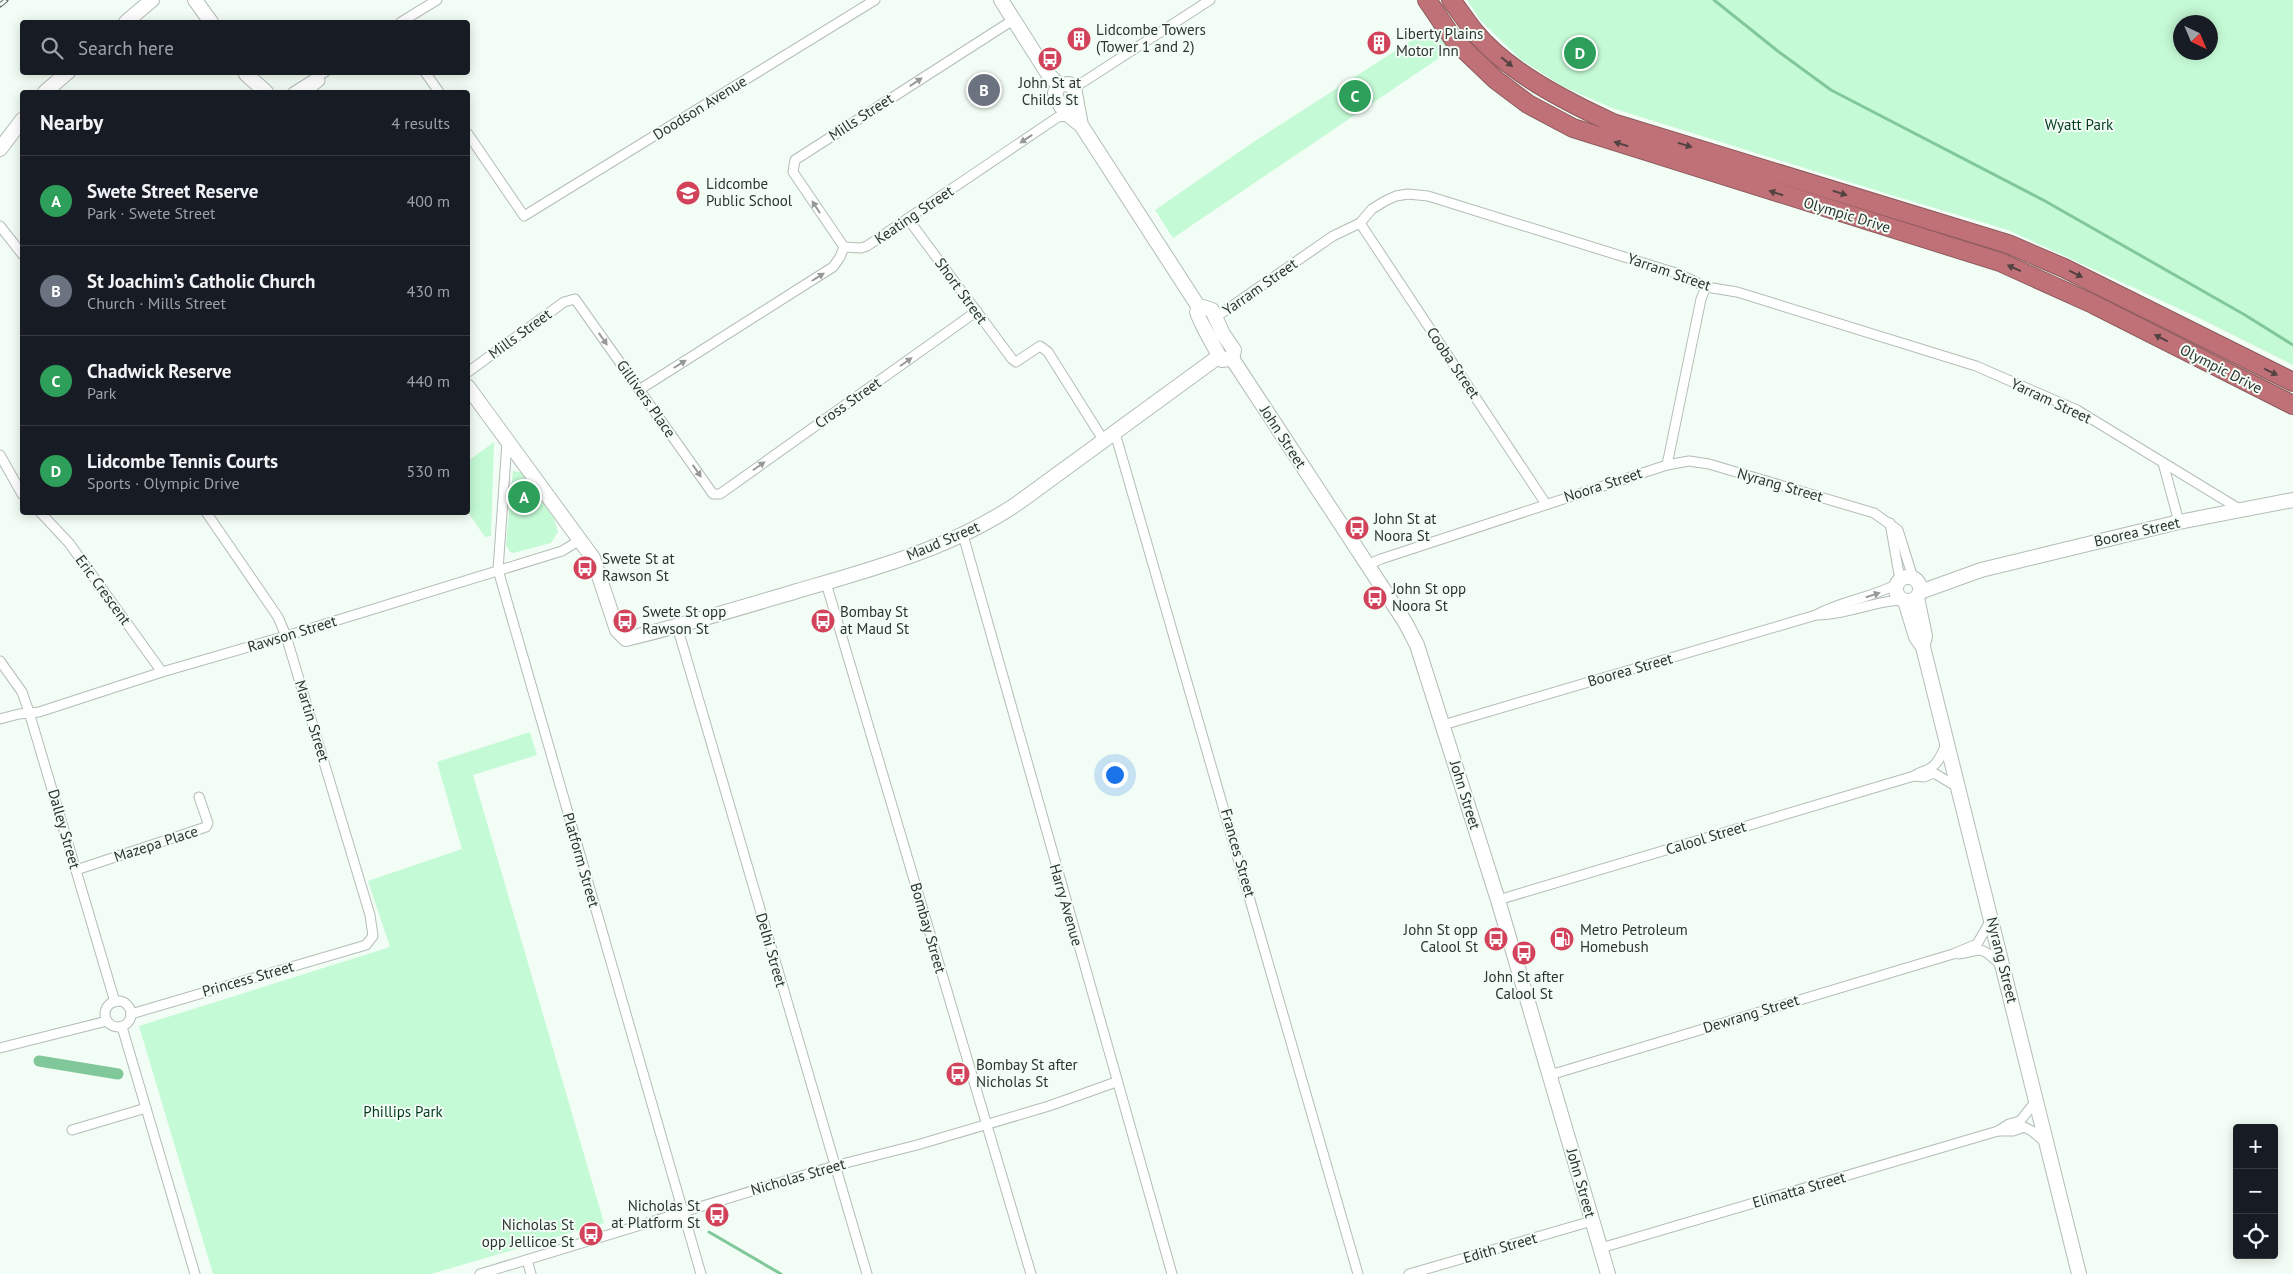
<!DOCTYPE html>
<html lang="en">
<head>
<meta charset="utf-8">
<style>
  body { margin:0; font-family:"PT Sans",sans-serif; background:#20242c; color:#f1f3f6 }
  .controls { position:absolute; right:15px; bottom:15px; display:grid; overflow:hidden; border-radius:5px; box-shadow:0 2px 12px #0003 }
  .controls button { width:45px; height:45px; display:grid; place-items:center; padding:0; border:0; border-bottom:1px solid #363941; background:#171b24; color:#f1f3f6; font:25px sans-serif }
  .compass { position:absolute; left:2173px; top:15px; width:45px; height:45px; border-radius:50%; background:#171b24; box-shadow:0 2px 12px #0003; rotate:136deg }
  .you { position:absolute; left:1114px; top:774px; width:18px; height:18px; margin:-12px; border:4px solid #fff; border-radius:50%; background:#1a73e8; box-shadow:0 0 0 8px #1a73e833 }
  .badge { display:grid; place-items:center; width:32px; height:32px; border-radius:50%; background:#d2425a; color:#fff; font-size:16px; font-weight:700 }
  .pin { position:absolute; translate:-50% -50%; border:2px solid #fff; box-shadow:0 1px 5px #0006 }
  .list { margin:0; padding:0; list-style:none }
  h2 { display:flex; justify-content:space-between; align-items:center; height:65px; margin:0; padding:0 20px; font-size:21px }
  h2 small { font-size:16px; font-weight:400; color:#9ea1a6 }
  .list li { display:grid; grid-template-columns:32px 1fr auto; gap:15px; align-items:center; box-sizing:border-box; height:90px; padding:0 20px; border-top:1px solid #363941 }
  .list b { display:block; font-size:19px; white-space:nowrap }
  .list p { margin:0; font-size:16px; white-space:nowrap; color:#9ea1a6 }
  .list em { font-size:16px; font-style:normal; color:#9ea1a6 }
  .icon { flex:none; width:28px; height:28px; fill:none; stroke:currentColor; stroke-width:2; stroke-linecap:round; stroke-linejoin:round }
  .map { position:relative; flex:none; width:2293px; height:1274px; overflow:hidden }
  .search { position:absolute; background:#171b24; box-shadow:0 2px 12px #0003; left:20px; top:20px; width:450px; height:55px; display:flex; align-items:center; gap:12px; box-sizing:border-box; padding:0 18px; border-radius:5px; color:#9ea1a6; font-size:19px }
  .panel { position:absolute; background:#171b24; box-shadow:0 2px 12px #0003; left:20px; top:90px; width:450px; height:425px; border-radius:5px }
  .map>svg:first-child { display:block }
</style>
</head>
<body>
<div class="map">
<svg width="2293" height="1274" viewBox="0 0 2293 1274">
  <rect width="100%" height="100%" fill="#f2fdf5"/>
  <!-- green -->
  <g fill="#c5fad6" fill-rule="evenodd">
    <path d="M 1467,0 L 2293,0 L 2293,365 L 2197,317 L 2008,230 L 1891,195 L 1612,108 L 1562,86 L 1520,59 L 1481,21 ZM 2180,22 L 2210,22 L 2210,52 L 2180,52 Z"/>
    <polygon points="1434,26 1451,50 1173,238 1155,210 1255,141"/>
    <polygon points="494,442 491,536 485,537 468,512 468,461"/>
    <polygon points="513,471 520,472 523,474 554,519 558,532 551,543 513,553 510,552 506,545"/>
    <polygon points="530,732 537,755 473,775 604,1223 431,1274 213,1274 139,1026 390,947 368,881 462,849 437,762"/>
  </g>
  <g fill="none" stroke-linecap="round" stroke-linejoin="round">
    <!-- stream -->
    <g stroke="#80c89a" stroke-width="3">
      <polyline points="1714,0 1779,52 1831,90 2045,201 2245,315 2293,345"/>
      <polyline points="709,1232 781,1274"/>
    </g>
    <!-- canal -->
    <polyline stroke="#80c89a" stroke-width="11" points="39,1061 118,1074"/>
    <defs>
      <g id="street">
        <polyline points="401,22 437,0"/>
        <polyline points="425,72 439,92"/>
        <polyline points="1074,88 1210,0"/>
        <polyline points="293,92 325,72"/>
        <polyline points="307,92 320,81"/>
        <polyline points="468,134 524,216 875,0"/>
        <polyline points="908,219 1012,359 1016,362 1040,346 1048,352 1104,441"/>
        <polyline points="1360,223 1546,504"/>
        <polyline points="0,226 22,254"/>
        <polyline points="844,247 793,172 795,160 1013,20"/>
        <polyline points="844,247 861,248 867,246 1058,117 1067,116"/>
        <polyline points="1216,317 1333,236 1360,223 1372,209 1385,201 1396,196 1408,194 1428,196 1679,274 1706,287 1737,292 1976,366 2077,410 2241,510"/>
        <polyline points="468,372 564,302 575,299 713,494 720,494 977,311"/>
        <polyline points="639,390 833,267 840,257 844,247"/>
        <polyline points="1115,433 1358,1274"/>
        <polyline points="507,442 498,570 701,1274"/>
        <polyline points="0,455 22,494"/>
        <polyline points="2163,463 2179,522"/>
        <polyline points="1667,465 1689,461 1709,464 1874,513 1898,530 1913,578"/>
        <polyline points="40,512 69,543 162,672"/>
        <polyline points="1890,523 1900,580"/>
        <polyline points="963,535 1172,1274"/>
        <polyline points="1367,565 1381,559 1667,465 1701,299 1706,287"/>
        <polyline points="826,583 1031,1274"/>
        <path d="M 1818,615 C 1847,615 1873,601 1902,600"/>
        <polyline points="677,626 867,1274"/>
        <polyline points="0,661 22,692 29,712 115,1002"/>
        <polyline points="0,719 19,714 39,712 162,672 286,636 562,551 580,540"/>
        <path d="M 1443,725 L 1816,615 C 1841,601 1871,598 1897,584"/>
        <polyline points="1914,776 1924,777 1934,773 1959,788"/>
        <polyline points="76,870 206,827 208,823 199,797"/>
        <path d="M 1498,900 L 1914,776 C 1919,772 1927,771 1932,767 C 1940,761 1943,751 1947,742"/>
        <path d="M 1958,954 C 1966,953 1972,951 1979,950 C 1987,950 1996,961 2002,966"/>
        <circle cx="118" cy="1014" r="13"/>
        <polyline points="131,1014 366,945 373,936 370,915 286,636 278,617 206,512"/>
        <polyline points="122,1027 195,1274"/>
        <polyline points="0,1048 107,1021"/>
        <polyline points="1550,1075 1953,954 1977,944 1991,920"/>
        <polyline points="72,1130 146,1108"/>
        <polyline points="1998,1131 2009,1124 2020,1121 2036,1101"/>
        <polyline points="1601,1248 1998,1131 2013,1131 2024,1127 2032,1131 2045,1142"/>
        <polyline points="527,1260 531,1274"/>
        <polyline points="480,1274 834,1166 917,1145 1049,1106 1116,1082"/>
        <polyline points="1409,1274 1592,1221"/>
      </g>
      <g id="secondary">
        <polyline points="195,0 211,22"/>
        <polyline points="1001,0 1048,74 1059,85"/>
        <polyline points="126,22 152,0"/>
        <polyline points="246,74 266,92"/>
        <polyline points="45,92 68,72"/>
        <path d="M 1081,125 C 1070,117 1058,107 1055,93 L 1059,85 L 1069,84 L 1074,88 L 1081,125 L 1200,309"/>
        <polyline points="0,149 22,120"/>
        <path d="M 1203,307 L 1212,310 L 1223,334 L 1234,350 L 1233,355 L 1228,359 L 1222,360 C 1220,358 1197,316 1197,312 Z"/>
        <polyline points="1231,357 1405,622 1417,645 1498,900 1608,1274"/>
        <path d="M 468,387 L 593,558 L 617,630 L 626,639 C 684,625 740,608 797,591 C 873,569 952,548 1018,503 L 1218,357"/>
        <circle cx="1908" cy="589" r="12"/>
        <polyline points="1920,592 1981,570 2051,553 2179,522 2293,500"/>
        <polyline points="1917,598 1925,636 1924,641"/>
        <polyline points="1905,601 1916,637 1923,647 2079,1274"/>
      </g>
      <g id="highway">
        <polyline points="1427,0 1454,40 1496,80 1528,104 1573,128 2000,262 2093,304 2293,405"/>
        <path d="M 1451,0 C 1459,10 1466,21 1474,31 C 1506,71 1567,102 1613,123 L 2008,244 L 2064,268 L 2293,382"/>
      </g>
    </defs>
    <!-- street casing -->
    <use href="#street" stroke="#b3bdb6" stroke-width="11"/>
    <!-- secondary casing -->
    <use href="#secondary" stroke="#b3bdb6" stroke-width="16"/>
    <!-- highway casing -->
    <use href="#highway" stroke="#8d5b5e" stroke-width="20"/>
    <!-- street -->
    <use href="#street" stroke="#fff" stroke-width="9"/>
    <!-- secondary -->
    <use href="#secondary" stroke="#fff" stroke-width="14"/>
    <!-- highway -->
    <use href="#highway" stroke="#c07177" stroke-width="18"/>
    <defs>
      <polyline id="rail" points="0,5 6,0"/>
    </defs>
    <!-- rail casing -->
    <use href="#rail" stroke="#656b67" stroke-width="5"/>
    <!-- rail -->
    <use href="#rail" stroke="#f2fdf5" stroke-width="3" stroke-dasharray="9" stroke-linecap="butt"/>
  </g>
  <!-- one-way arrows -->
  <defs><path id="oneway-solid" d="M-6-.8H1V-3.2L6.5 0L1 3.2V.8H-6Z" transform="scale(1.25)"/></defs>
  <g fill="#534242">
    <use href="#oneway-solid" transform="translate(1507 62) rotate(40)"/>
    <use href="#oneway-solid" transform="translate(1621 144) rotate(-162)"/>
    <use href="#oneway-solid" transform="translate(1685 145) rotate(17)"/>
    <use href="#oneway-solid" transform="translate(1776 193) rotate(-163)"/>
    <use href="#oneway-solid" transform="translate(1840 193) rotate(17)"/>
    <use href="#oneway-solid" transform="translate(2014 268) rotate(-156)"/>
    <use href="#oneway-solid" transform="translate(2076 274) rotate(26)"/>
    <use href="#oneway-solid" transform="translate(2161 338) rotate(-153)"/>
    <use href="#oneway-solid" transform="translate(2271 372) rotate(26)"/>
  </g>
  <g fill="#979998">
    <use href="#oneway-solid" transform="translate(916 82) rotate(-33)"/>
    <use href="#oneway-solid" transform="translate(1026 139) rotate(146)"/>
    <use href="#oneway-solid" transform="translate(816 207) rotate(-123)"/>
    <use href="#oneway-solid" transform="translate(818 277) rotate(-32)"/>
    <use href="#oneway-solid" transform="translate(603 339) rotate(55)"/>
    <use href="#oneway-solid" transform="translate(906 362) rotate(-35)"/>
    <use href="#oneway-solid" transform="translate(680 364) rotate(-32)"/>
    <use href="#oneway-solid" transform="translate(759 466) rotate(-35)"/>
    <use href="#oneway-solid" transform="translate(697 471) rotate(55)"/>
    <use href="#oneway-solid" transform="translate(1873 595) rotate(-17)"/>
  </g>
  <!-- icons -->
  <defs>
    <symbol id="building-disc" viewBox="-11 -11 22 22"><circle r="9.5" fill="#d2425a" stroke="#f2fdf5"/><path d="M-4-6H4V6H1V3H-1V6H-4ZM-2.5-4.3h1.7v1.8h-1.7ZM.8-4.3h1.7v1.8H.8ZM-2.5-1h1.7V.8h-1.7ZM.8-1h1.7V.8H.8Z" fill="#fff"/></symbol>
    <symbol id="bus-disc" viewBox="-11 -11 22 22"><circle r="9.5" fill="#d2425a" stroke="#f2fdf5"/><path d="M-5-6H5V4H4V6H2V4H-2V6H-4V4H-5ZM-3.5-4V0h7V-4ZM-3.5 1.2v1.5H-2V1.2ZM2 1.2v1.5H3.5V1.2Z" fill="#fff"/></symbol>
    <symbol id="school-disc" viewBox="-11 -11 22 22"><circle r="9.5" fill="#d2425a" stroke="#f2fdf5"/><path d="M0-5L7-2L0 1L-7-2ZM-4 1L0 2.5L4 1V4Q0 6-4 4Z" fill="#fff"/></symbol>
    <symbol id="fuel-disc" viewBox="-11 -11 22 22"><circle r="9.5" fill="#d2425a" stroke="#f2fdf5"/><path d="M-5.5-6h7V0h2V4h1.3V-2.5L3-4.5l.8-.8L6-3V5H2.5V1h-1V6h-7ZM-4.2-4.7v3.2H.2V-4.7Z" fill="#fff"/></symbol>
  </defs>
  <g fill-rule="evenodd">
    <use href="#building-disc" x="1065" y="25" width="28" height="28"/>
    <use href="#building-disc" x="1365" y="29" width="28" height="28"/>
    <use href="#bus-disc" x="1036" y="45" width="28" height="28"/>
    <use href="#school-disc" x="674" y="179" width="28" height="28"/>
    <use href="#bus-disc" x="1343" y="514" width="28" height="28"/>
    <use href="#bus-disc" x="571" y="554" width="28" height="28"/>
    <use href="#bus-disc" x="1361" y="584" width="28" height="28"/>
    <use href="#bus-disc" x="611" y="607" width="28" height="28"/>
    <use href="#bus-disc" x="809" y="607" width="28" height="28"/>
    <use href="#bus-disc" x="1482" y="925" width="28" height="28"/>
    <use href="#fuel-disc" x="1548" y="925" width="28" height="28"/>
    <use href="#bus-disc" x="1510" y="939" width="28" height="28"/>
    <use href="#bus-disc" x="944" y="1060" width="28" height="28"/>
    <use href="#bus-disc" x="703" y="1201" width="28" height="28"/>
    <use href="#bus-disc" x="577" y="1220" width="28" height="28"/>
  </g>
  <g text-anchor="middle" stroke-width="4" stroke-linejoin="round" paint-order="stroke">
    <!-- poi labels -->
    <g font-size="15" fill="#2f3330" stroke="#f2fdf5" text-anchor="start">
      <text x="1096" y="35">Lidcombe Towers<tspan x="1096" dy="17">(Tower 1 and 2)</tspan></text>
      <text x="1396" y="39">Liberty Plains<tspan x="1396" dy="17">Motor Inn</tspan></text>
      <text x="1050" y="88" text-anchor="middle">John St at<tspan x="1050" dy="17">Childs St</tspan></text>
      <text x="706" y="189">Lidcombe<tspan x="706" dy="17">Public School</tspan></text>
      <text x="1374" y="524">John St at<tspan x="1374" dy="17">Noora St</tspan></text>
      <text x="602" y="564">Swete St at<tspan x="602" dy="17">Rawson St</tspan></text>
      <text x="1392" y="594">John St opp<tspan x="1392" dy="17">Noora St</tspan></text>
      <text x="642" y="617">Swete St opp<tspan x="642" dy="17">Rawson St</tspan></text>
      <text x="840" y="617">Bombay St<tspan x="840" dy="17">at Maud St</tspan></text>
      <text x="1478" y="935" text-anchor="end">John St opp<tspan x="1478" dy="17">Calool St</tspan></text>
      <text x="1580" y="935">Metro Petroleum<tspan x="1580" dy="17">Homebush</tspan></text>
      <text x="1524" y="982" text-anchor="middle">John St after<tspan x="1524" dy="17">Calool St</tspan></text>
      <text x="976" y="1070">Bombay St after<tspan x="976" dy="17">Nicholas St</tspan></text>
      <text x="700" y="1211" text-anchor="end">Nicholas St<tspan x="700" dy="17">at Platform St</tspan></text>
      <text x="574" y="1230" text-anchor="end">Nicholas St<tspan x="574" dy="17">opp Jellicoe St</tspan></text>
    </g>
    <!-- street labels -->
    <g font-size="15" fill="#2f3330" stroke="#f2fdf5">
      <text transform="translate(700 108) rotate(-32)" y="5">Doodson Avenue</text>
      <text transform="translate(861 117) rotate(-33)" y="5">Mills Street</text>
      <text transform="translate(914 215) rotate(-34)" y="5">Keating Street</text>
      <text transform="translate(1847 215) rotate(17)" y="5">Olympic Drive</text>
      <text transform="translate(1669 272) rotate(19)" y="5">Yarram Street</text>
      <text transform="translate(1260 287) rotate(-35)" y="5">Yarram Street</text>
      <text transform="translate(961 291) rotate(54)" y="5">Short Street</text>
      <text transform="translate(520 334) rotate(-36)" y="5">Mills Street</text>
      <text transform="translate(1453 363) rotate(56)" y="5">Cooba Street</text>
      <text transform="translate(2221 369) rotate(27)" y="5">Olympic Drive</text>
      <text transform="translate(646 399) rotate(55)" y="5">Gillivers Place</text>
      <text transform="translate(2051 401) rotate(25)" y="5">Yarram Street</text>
      <text transform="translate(848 403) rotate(-35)" y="5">Cross Street</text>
      <text transform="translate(1283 437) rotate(57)" y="5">John Street</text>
      <text transform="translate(1603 485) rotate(-18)" y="5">Noora Street</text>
      <text transform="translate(1780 485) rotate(16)" y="5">Nyrang Street</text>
      <text transform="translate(2137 532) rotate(-13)" y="5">Boorea Street</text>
      <text transform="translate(943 541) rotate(-23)" y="5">Maud Street</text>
      <text transform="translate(103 590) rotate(54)" y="5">Eric Crescent</text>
      <text transform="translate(292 634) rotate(-17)" y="5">Rawson Street</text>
      <text transform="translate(1630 670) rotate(-16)" y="5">Boorea Street</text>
      <text transform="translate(312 721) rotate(73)" y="5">Martin Street</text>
      <text transform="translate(1465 795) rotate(73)" y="5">John Street</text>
      <text transform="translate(64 829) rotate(74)" y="5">Dalley Street</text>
      <text transform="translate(1706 838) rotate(-17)" y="5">Calool Street</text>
      <text transform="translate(156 844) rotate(-18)" y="5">Mazepa Place</text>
      <text transform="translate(1238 853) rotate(74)" y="5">Frances Street</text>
      <text transform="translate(581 860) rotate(74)" y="5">Platform Street</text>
      <text transform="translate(1066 905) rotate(74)" y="5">Harry Avenue</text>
      <text transform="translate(928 928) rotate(74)" y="5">Bombay Street</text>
      <text transform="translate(771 950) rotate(74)" y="5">Delhi Street</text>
      <text transform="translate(2002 960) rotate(76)" y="5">Nyrang Street</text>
      <text transform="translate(248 979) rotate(-16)" y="5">Princess Street</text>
      <text transform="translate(1751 1014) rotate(-17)" y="5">Dewrang Street</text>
      <text transform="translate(798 1177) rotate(-16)" y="5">Nicholas Street</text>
      <text transform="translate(1581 1183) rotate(74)" y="5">John Street</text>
      <text transform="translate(1799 1190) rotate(-16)" y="5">Elimatta Street</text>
      <text transform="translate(1500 1248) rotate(-16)" y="5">Edith Street</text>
    </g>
    <!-- park labels -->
    <g font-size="15" fill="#003a1d" stroke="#f2fdf5">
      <text x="2079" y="130">Wyatt Park</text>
      <text x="403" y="1117">Phillips Park</text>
    </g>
  </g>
</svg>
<div class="controls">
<button>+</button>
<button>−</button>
<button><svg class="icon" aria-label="locate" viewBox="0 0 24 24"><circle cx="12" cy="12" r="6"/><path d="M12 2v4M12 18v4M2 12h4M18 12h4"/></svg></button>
</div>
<svg class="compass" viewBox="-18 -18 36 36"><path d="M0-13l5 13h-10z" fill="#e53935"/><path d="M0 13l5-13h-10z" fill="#9ea1a6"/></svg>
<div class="you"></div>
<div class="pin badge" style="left:524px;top:497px;background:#2e9e5b">A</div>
<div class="pin badge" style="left:984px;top:90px;background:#6b7280">B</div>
<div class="pin badge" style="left:1355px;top:96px;background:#2e9e5b">C</div>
<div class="pin badge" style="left:1580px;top:53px;background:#2e9e5b">D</div>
<div class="search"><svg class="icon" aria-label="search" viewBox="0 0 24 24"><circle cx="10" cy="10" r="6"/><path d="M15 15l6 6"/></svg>Search here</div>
<section class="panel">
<h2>Nearby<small>4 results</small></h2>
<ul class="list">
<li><span class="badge" style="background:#2e9e5b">A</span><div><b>Swete Street Reserve</b><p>Park · Swete Street</p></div><em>400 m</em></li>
<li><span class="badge" style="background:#6b7280">B</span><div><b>St Joachim’s Catholic Church</b><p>Church · Mills Street</p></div><em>430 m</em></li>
<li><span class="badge" style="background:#2e9e5b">C</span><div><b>Chadwick Reserve</b><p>Park</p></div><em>440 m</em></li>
<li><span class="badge" style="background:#2e9e5b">D</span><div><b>Lidcombe Tennis Courts</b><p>Sports · Olympic Drive</p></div><em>530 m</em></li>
</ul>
</section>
</div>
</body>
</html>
